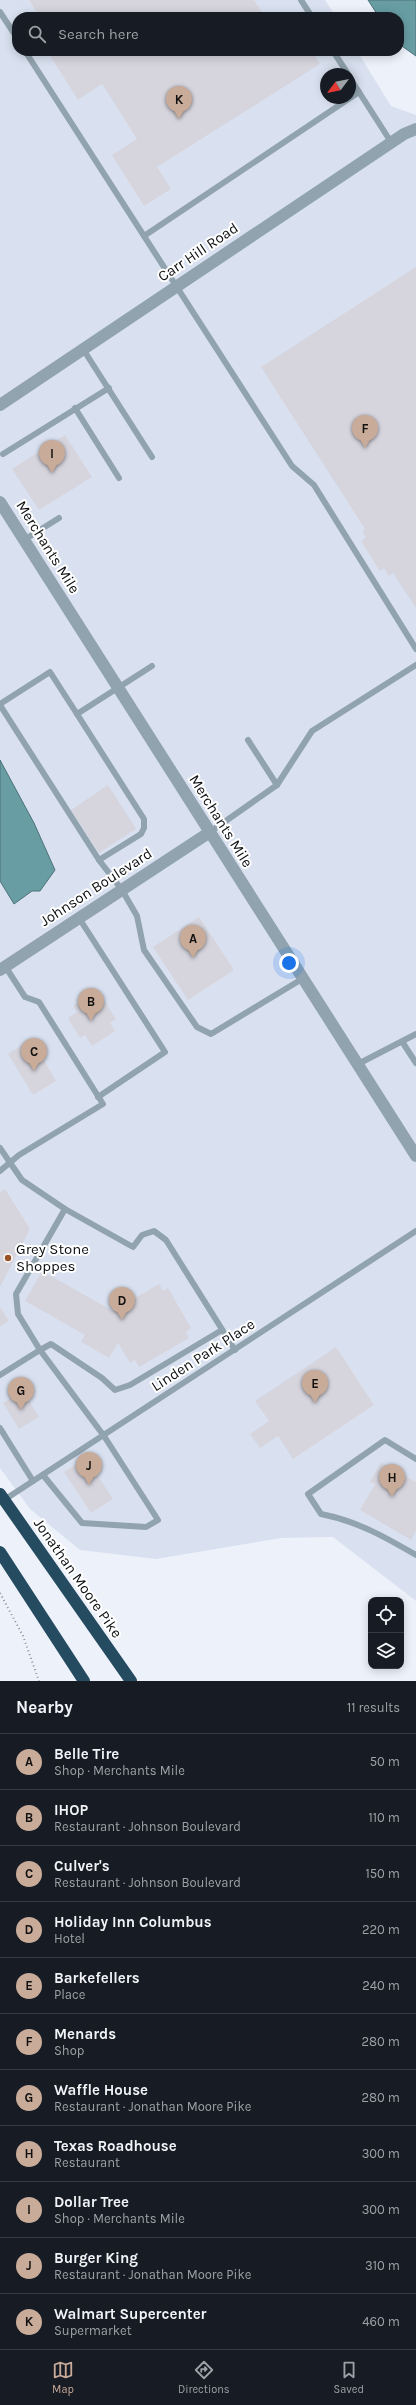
<!DOCTYPE html>
<html lang="en">
<head>
<meta charset="utf-8">
<style>
  body { margin:0; font-family:Karla,sans-serif; background:#20242c; color:#f1f3f6 }
  .controls { position:absolute; right:12px; bottom:12px; display:grid; overflow:hidden; border-radius:8px; box-shadow:0 2px 10px #0003 }
  .controls button { width:36px; height:36px; display:grid; place-items:center; padding:0; border:0; border-bottom:1px solid #363941; background:#171b24; color:#f1f3f6; font:20px sans-serif }
  .compass { position:absolute; left:320px; top:68px; width:36px; height:36px; border-radius:50%; background:#171b24; box-shadow:0 2px 10px #0003; rotate:238deg }
  .you { position:absolute; left:289px; top:963px; width:14px; height:14px; margin:-10px; border:3px solid #fff; border-radius:50%; background:#1a73e8; box-shadow:0 0 0 6px #1a73e833 }
  .badge { display:grid; place-items:center; width:26px; height:26px; border-radius:50%; background:#c9ab99; color:#111; font-size:13px; font-weight:700 }
  .pin { position:absolute; translate:-50% -33px; filter:drop-shadow(0 1px 2px #0008) }
  .pin::after { content:''; position:absolute; top:21px; width:14px; height:12px; background:inherit; clip-path:polygon(0 0,100% 0,50% 100%) }
  .list { margin:0; padding:0; list-style:none }
  h2 { display:flex; justify-content:space-between; align-items:center; height:52px; margin:0; padding:0 16px; font-size:17px }
  h2 small { font-size:13px; font-weight:400; color:#9ea1a6 }
  .list li { display:grid; grid-template-columns:26px 1fr auto; gap:12px; align-items:center; box-sizing:border-box; height:56px; padding:0 16px; border-top:1px solid #363941 }
  .list b { display:block; font-size:15px; white-space:nowrap }
  .list p { margin:0; font-size:13px; white-space:nowrap; color:#9ea1a6 }
  .list em { font-size:13px; font-style:normal; color:#9ea1a6 }
  .icon { flex:none; width:22px; height:22px; fill:none; stroke:currentColor; stroke-width:2; stroke-linecap:round; stroke-linejoin:round }
  .map { position:relative; flex:none; width:416px; height:1681px; overflow:hidden }
  .search { position:absolute; background:#171b24; box-shadow:0 2px 10px #0003; left:12px; right:12px; top:12px; height:44px; display:flex; align-items:center; gap:10px; box-sizing:border-box; padding:0 14px; border-radius:16px; color:#9ea1a6; font-size:15px }
  .sheet { height:668px; background:#171b24 }
  nav { display:flex; justify-content:space-around; align-items:center; box-sizing:border-box; height:56px; border-top:1px solid #363941; background:#171b24; font-size:11px; color:#9ea1a6 }
  nav a { display:grid; justify-items:center; gap:2px }
  nav .on { color:#c9ab99 }
  .map>svg:first-child { display:block }
</style>
</head>
<body>
<div class="map">
<svg width="416" height="1681" viewBox="0 0 416 1681">
  <rect width="100%" height="100%" fill="#edf1fa"/>
  <!-- built -->
  <path fill="#d9e1f0" fill-rule="evenodd" d="M 0,0 L 325,0 L 336,17 L 17,17 L 17,51 L 357,51 L 391,106 L 416,115 L 416,1601 L 333,1537 L 281,1538 L 156,1559 L 80,1550 L 30,1509 L 0,1468 ZM 326,74 L 350,74 L 350,98 L 326,98 Z"/>
  <!-- water -->
  <g fill="#689da4" stroke="#4d7278">
    <polygon points="368,0 416,0 416,56 399,44 399,17 379,17"/>
    <polygon points="0,760 34,823 55,870 40,891 32,891 14,904 0,881"/>
  </g>
  <!-- building -->
  <g fill="#d6d5de">
    <polygon points="29,0 254,0 265,17 40,17"/>
    <polygon points="54,51 312,51 320,64 157,167 171,189 144,206 112,155 137,139 102,84 78,100 49,54"/>
    <polygon points="416,267 416,608 393,573 389,576 384,568 380,571 361,541 366,537 362,531 365,529 261,367"/>
    <polygon points="65,435 92,477 39,510 12,469"/>
    <polygon points="108,785 136,829 99,853 71,810"/>
    <polygon points="199,917 234,970 188,1000 153,947"/>
    <polygon points="101,996 116,1019 110,1023 115,1031 92,1046 85,1035 80,1038 68,1018 77,1012 73,1006 83,1000 87,1006"/>
    <polygon points="25,1043 36,1061 42,1057 56,1081 33,1095 8,1054"/>
    <polygon points="5,1189 30,1229 0,1287 0,1192"/>
    <polygon points="42,1271 113,1311 159,1284 163,1291 168,1288 191,1328 186,1332 189,1338 139,1367 135,1360 130,1363 118,1343 109,1358 81,1342 85,1335 25,1301"/>
    <polygon points="0,1307 9,1321 0,1327"/>
    <polygon points="336,1347 374,1405 293,1459 278,1436 260,1448 250,1434 269,1421 255,1401"/>
    <polygon points="23,1391 39,1417 19,1429 3,1403"/>
    <polygon points="86,1458 113,1499 91,1513 64,1472"/>
    <polygon points="381,1462 416,1482 416,1531 411,1540 360,1510 375,1484 370,1482"/>
  </g>
  <g fill="none" stroke-linecap="round" stroke-linejoin="round">
    <!-- path -->
    <polyline stroke="#8e9197" stroke-width="2" stroke-dasharray="1 3" stroke-linecap="butt" points="0,1593 23,1636 39,1681"/>
    <!-- lane -->
    <g stroke="#91a3ae" stroke-width="6">
      <polyline points="301,0 312,17"/>
      <polyline points="0,12 17,38"/>
      <polyline points="25,51 292,466 314,485 416,649"/>
      <polyline points="333,51 348,74"/>
      <polyline points="350,78 391,142"/>
      <polyline points="144,236 359,92"/>
      <polyline points="83,349 152,457"/>
      <polyline points="75,408 119,478"/>
      <polyline points="3,454 109,388"/>
      <polyline points="24,540 59,518"/>
      <polyline points="152,666 77,714 144,819 144,828 141,834 99,860 122,890 137,916 144,950 197,1027 211,1034 302,979"/>
      <polyline points="0,704 50,672 77,714"/>
      <polyline points="0,705 99,860"/>
      <polyline points="248,740 277,785"/>
      <polyline points="210,832 277,785 312,731 416,665"/>
      <polyline points="79,918 165,1052 98,1097"/>
      <polyline points="403,1043 416,1063"/>
      <polyline points="358,1064 416,1034"/>
      <polyline points="0,1148 22,1180 65,1209 133,1247 142,1235 154,1231 166,1240 235,1350"/>
      <polyline points="0,1171 19,1155 103,1104 39,1002 25,997 5,966"/>
      <polyline points="65,1209 16,1294 18,1314 40,1350 51,1344 102,1378 115,1390 130,1385 222,1330"/>
      <polyline points="0,1375 40,1350 104,1436 158,1520 146,1527 82,1523 43,1475"/>
      <polyline points="0,1428 33,1481"/>
      <path d="M 416,1459 L 385,1440 L 308,1494 L 321,1514 C 357,1521 385,1537 416,1555"/>
      <polyline points="4,1500 416,1231"/>
    </g>
    <!-- street -->
    <g stroke="#91a3ae" stroke-width="12">
      <polyline points="0,405 404,134 416,129"/>
      <polyline points="0,502 416,1156"/>
      <polyline points="0,970 210,832"/>
    </g>
    <!-- highway -->
    <g stroke="#254b61" stroke-width="12">
      <polyline points="0,1494 131,1681"/>
      <polyline points="0,1552 84,1681"/>
    </g>
  </g>
  <!-- markers -->
  <circle fill="#985228" stroke="#fefffe" stroke-width="1.5" cx="8" cy="1258" r="4"/>
  <g text-anchor="middle" stroke-width="4" stroke-linejoin="round" paint-order="stroke">
    <!-- street labels -->
    <g font-size="15" fill="#0d0f12" stroke="#fefffe">
      <text transform="translate(198 252) rotate(-34)" y="5">Carr Hill Road</text>
      <text transform="translate(48 547) rotate(58)" y="5">Merchants Mile</text>
      <text transform="translate(221 821) rotate(58)" y="5">Merchants Mile</text>
      <text transform="translate(96 887) rotate(-33)" y="5">Johnson Boulevard</text>
      <text transform="translate(203 1355) rotate(-33)" y="5">Linden Park Place</text>
      <text transform="translate(78 1578) rotate(55)" y="5">Jonathan Moore Pike</text>
    </g>
    <!-- poi labels -->
    <g font-size="15" fill="#0d0f12" stroke="#fefffe" text-anchor="start">
      <text x="16" y="1254">Grey Stone<tspan x="16" dy="17">Shoppes</tspan></text>
    </g>
  </g>
</svg>
<div class="controls">
<button><svg class="icon" aria-label="locate" viewBox="0 0 24 24"><circle cx="12" cy="12" r="6"/><path d="M12 2v4M12 18v4M2 12h4M18 12h4"/></svg></button>
<button><svg class="icon" aria-label="layers" viewBox="0 0 24 24"><path d="M12 4l9 5-9 5-9-5zM3 14l9 5 9-5"/></svg></button>
</div>
<svg class="compass" viewBox="-18 -18 36 36"><path d="M0-13l5 13h-10z" fill="#e53935"/><path d="M0 13l5-13h-10z" fill="#9ea1a6"/></svg>
<div class="you"></div>
<div class="pin badge" style="left:193px;top:958px">A</div>
<div class="pin badge" style="left:91px;top:1021px">B</div>
<div class="pin badge" style="left:34px;top:1071px">C</div>
<div class="pin badge" style="left:122px;top:1320px">D</div>
<div class="pin badge" style="left:315px;top:1403px">E</div>
<div class="pin badge" style="left:365px;top:448px">F</div>
<div class="pin badge" style="left:21px;top:1410px">G</div>
<div class="pin badge" style="left:392px;top:1497px">H</div>
<div class="pin badge" style="left:52px;top:473px">I</div>
<div class="pin badge" style="left:89px;top:1485px">J</div>
<div class="pin badge" style="left:179px;top:119px">K</div>
<div class="search"><svg class="icon" aria-label="search" viewBox="0 0 24 24"><circle cx="10" cy="10" r="6"/><path d="M15 15l6 6"/></svg>Search here</div>
</div>
<section class="sheet">
<h2>Nearby<small>11 results</small></h2>
<ul class="list">
<li><span class="badge">A</span><div><b>Belle Tire</b><p>Shop · Merchants Mile</p></div><em>50 m</em></li>
<li><span class="badge">B</span><div><b>IHOP</b><p>Restaurant · Johnson Boulevard</p></div><em>110 m</em></li>
<li><span class="badge">C</span><div><b>Culver's</b><p>Restaurant · Johnson Boulevard</p></div><em>150 m</em></li>
<li><span class="badge">D</span><div><b>Holiday Inn Columbus</b><p>Hotel</p></div><em>220 m</em></li>
<li><span class="badge">E</span><div><b>Barkefellers</b><p>Place</p></div><em>240 m</em></li>
<li><span class="badge">F</span><div><b>Menards</b><p>Shop</p></div><em>280 m</em></li>
<li><span class="badge">G</span><div><b>Waffle House</b><p>Restaurant · Jonathan Moore Pike</p></div><em>280 m</em></li>
<li><span class="badge">H</span><div><b>Texas Roadhouse</b><p>Restaurant</p></div><em>300 m</em></li>
<li><span class="badge">I</span><div><b>Dollar Tree</b><p>Shop · Merchants Mile</p></div><em>300 m</em></li>
<li><span class="badge">J</span><div><b>Burger King</b><p>Restaurant · Jonathan Moore Pike</p></div><em>310 m</em></li>
<li><span class="badge">K</span><div><b>Walmart Supercenter</b><p>Supermarket</p></div><em>460 m</em></li>
</ul>
</section>
<nav>
<a class="on"><svg class="icon" aria-label="map" viewBox="0 0 24 24"><path d="M3 6l6-2 6 2 6-2v14l-6 2-6-2-6 2zM9 4v14M15 6v14"/></svg>Map</a>
<a><svg class="icon" aria-label="directions" viewBox="0 0 24 24"><path d="M12 3l9 9-9 9-9-9zM9 14v-3h6M13 9l2 2-2 2"/></svg>Directions</a>
<a><svg class="icon" aria-label="saved" viewBox="0 0 24 24"><path d="M7 4h10v16l-5-4-5 4z"/></svg>Saved</a>
</nav>
</body>
</html>
